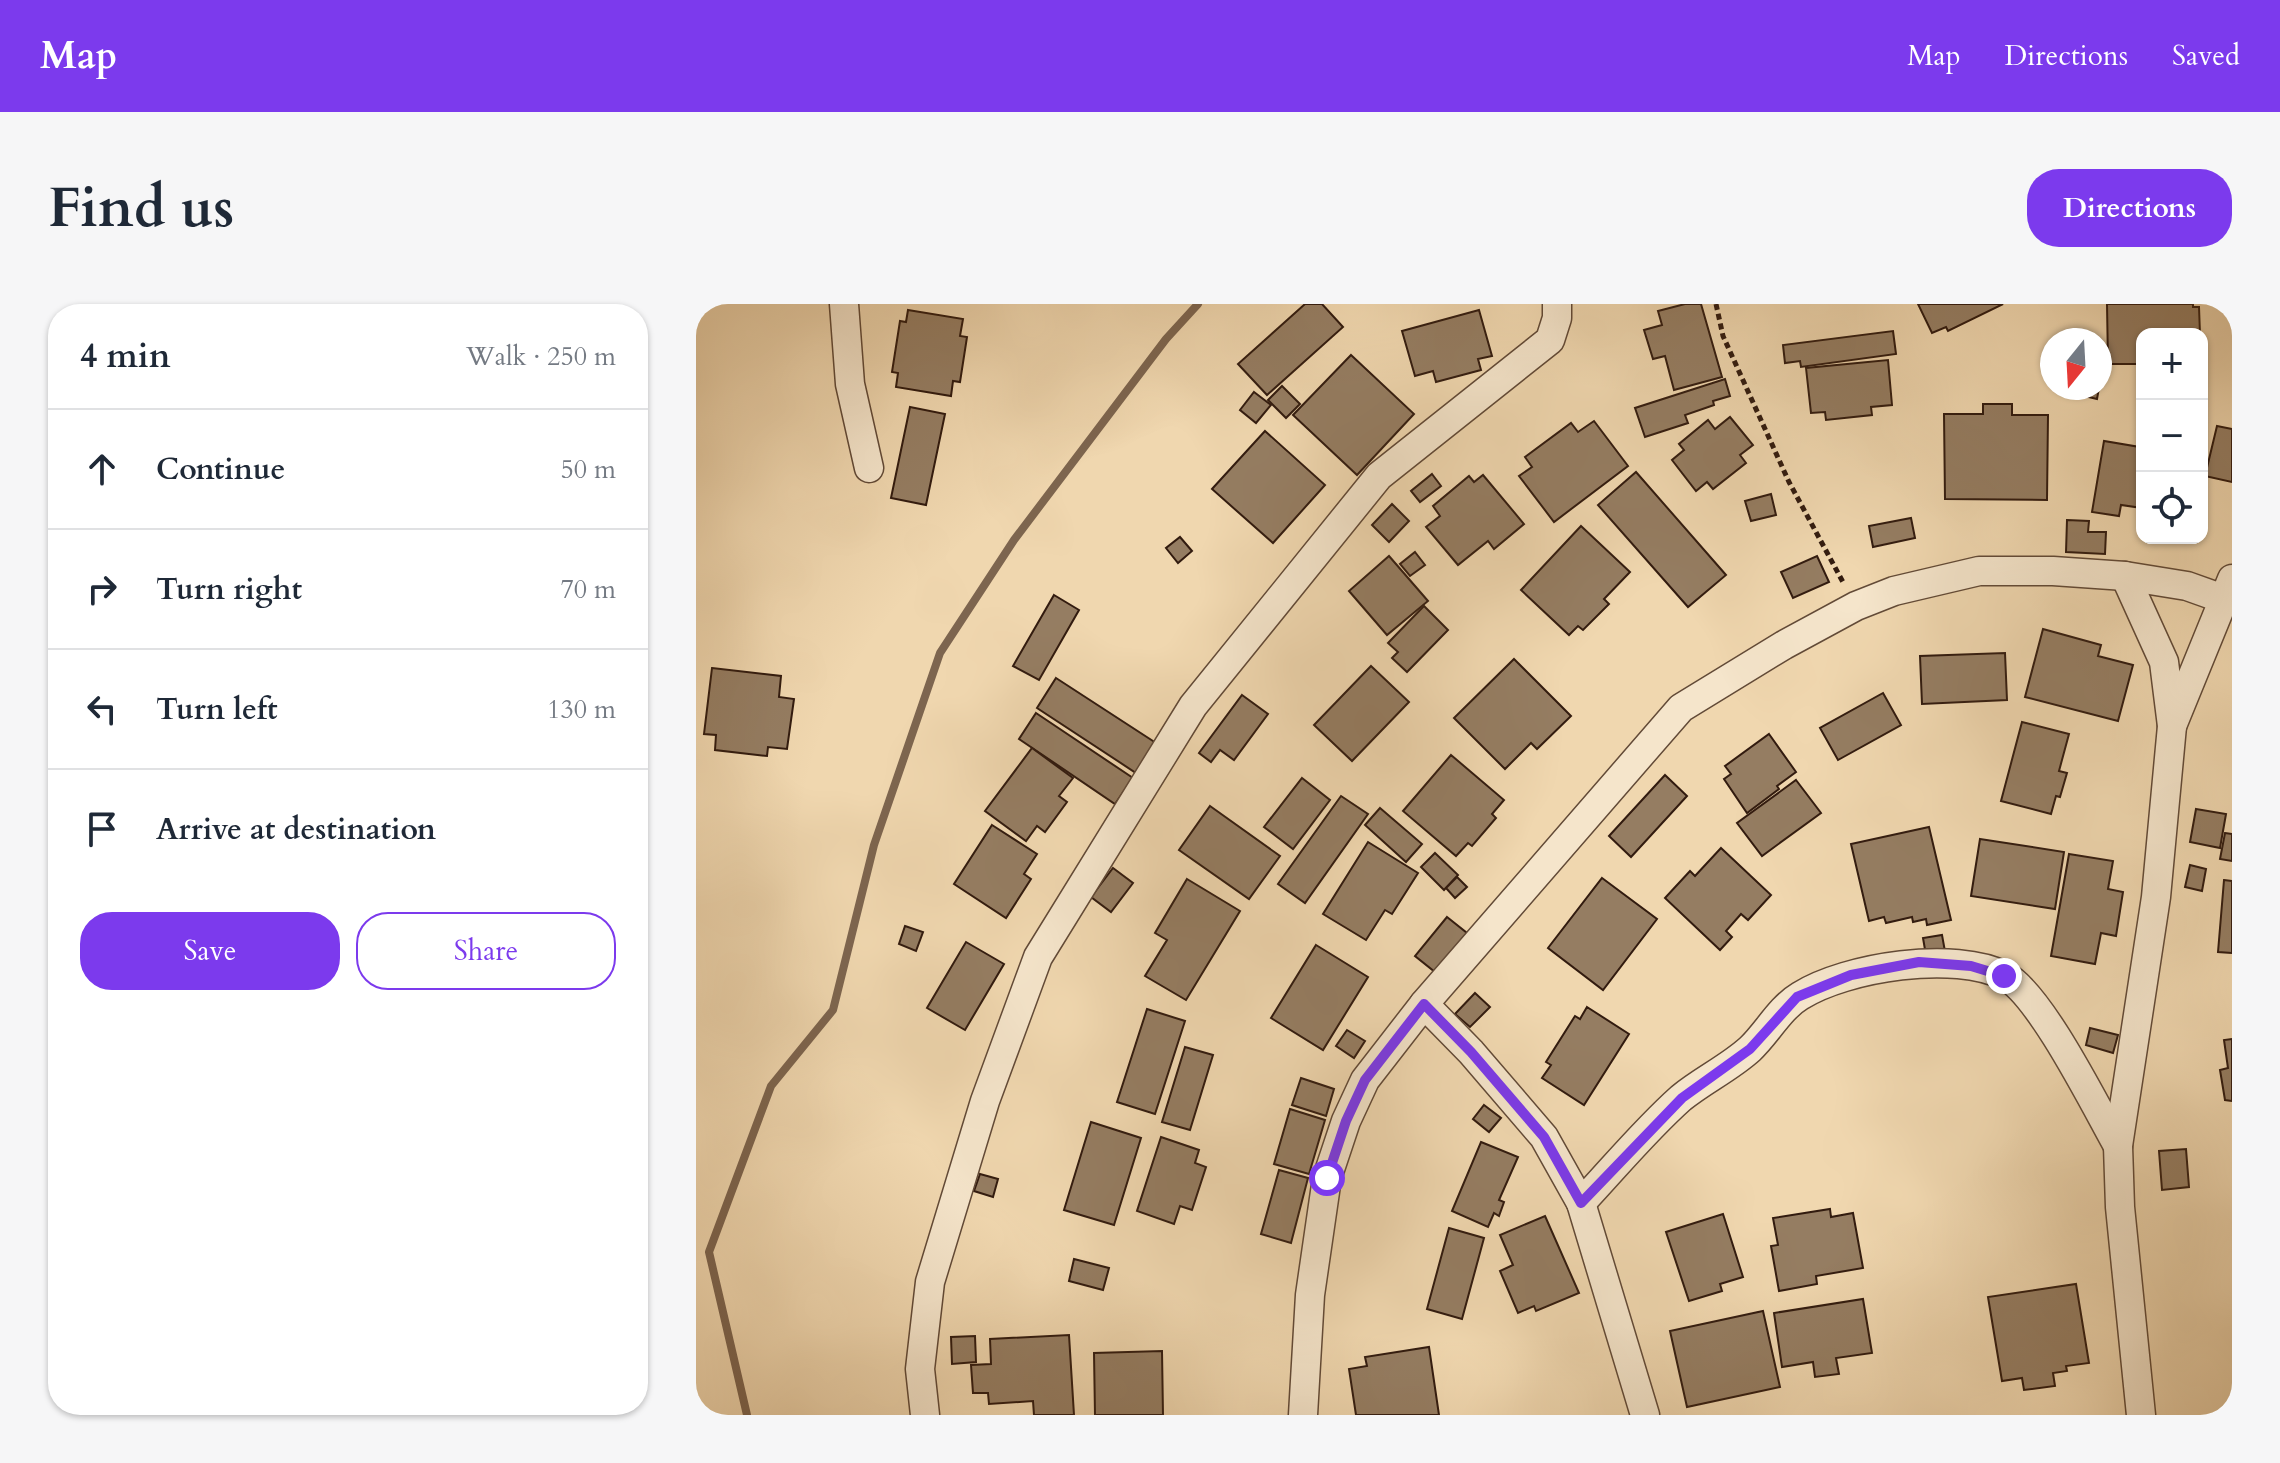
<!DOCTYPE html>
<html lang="en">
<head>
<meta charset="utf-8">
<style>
  body { margin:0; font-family:Cardo,serif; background:#f6f6f7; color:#1f2937 }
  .controls { position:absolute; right:24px; top:24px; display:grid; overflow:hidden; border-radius:16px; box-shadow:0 2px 6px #0004 }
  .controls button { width:72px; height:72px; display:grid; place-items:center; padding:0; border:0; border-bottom:2px solid #e0e1e3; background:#fff; color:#1f2937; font:40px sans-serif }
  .compass { position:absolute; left:1344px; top:24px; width:72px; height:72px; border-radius:50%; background:#fff; box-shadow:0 2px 6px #0004; rotate:198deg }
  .stop { position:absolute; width:24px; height:24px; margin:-18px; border:6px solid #7c3aed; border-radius:50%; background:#fff }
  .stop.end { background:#7c3aed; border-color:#fff; box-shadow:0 2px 8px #0008 }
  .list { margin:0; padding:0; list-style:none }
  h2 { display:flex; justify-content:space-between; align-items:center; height:104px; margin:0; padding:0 32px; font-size:34px }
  h2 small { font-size:26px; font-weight:400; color:#747a83 }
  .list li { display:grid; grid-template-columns:52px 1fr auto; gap:24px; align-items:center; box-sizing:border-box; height:120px; padding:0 32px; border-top:2px solid #e0e1e3 }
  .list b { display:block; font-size:30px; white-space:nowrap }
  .list em { font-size:26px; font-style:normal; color:#747a83 }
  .actions { display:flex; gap:16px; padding:24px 32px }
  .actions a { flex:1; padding:18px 0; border:2px solid #7c3aed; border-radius:32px; text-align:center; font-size:28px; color:#7c3aed }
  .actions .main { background:#7c3aed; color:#fff }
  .icon { flex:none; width:44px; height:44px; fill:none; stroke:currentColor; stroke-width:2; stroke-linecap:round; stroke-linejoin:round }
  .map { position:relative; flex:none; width:1536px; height:1111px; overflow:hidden; border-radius:32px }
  header { display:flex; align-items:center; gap:48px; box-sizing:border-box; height:112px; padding:0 40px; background:#7c3aed; color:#fff }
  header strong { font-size:38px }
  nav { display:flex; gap:44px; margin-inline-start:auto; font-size:28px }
  .intro { display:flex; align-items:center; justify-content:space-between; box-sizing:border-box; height:192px; padding:0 48px }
  h1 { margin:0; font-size:56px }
  .button { padding:20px 36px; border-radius:32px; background:#7c3aed; color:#fff; font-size:28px; font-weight:700 }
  main { display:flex; gap:48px; padding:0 48px }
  aside { flex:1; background:#fff; border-radius:32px; box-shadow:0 2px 6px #0004 }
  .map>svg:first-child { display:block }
</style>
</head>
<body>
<header>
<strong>Map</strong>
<nav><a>Map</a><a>Directions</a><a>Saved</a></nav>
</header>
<div class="intro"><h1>Find us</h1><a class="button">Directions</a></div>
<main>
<aside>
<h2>4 min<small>Walk · 250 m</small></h2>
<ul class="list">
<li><svg class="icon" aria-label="ahead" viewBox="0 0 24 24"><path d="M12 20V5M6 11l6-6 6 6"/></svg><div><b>Continue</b></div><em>50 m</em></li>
<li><svg class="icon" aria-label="right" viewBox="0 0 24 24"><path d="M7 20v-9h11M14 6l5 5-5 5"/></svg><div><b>Turn right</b></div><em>70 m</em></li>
<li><svg class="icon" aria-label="left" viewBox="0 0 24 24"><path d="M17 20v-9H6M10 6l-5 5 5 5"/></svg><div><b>Turn left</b></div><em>130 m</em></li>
<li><svg class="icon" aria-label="arrive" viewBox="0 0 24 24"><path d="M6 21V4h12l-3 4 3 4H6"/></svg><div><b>Arrive at destination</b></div></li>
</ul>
<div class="actions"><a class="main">Save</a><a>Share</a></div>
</aside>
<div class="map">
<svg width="1536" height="1111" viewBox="0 0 1536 1111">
  <rect width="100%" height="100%" fill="#f0d7af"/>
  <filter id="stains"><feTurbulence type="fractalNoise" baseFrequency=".0025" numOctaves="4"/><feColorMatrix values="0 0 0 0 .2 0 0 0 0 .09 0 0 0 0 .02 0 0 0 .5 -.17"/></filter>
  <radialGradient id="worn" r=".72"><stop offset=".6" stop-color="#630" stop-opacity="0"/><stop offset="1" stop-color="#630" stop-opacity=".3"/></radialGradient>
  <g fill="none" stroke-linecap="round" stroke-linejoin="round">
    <!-- stream -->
    <polyline stroke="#7d654f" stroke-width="8" points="51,1111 13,948 75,782 137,706 178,541 244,349 318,236 470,35 502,0"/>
  </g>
  <!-- building -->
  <g fill="#957d62" stroke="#321b0f" stroke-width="2">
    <polygon points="609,0 626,0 647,23 571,91 542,60"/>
    <polygon points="989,0 1005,0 1026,73 978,86 969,52 957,55 948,26 966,21 962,7"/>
    <polygon points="1222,0 1307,0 1252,27 1250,23 1236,29"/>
    <polygon points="1411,0 1497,0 1497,3 1503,3 1504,30 1446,30 1446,60 1412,60"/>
    <polygon points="212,6 267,15 264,32 271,33 264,78 257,77 255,92 200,83 202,69 196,68 204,17 210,18"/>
    <polygon points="783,6 796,52 782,55 785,66 740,78 737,67 719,72 706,27"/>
    <polygon points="1197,27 1200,50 1105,63 1104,57 1089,59 1087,41"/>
    <polygon points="655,51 718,110 661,171 597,111"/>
    <polygon points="1192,56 1196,101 1175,103 1176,111 1130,116 1129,108 1115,109 1110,64"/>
    <polygon points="1029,75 1034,92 1017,97 1018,101 989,111 992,119 949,133 939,104"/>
    <polygon points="586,82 604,100 590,114 572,96"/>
    <polygon points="1382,84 1403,84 1401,95 1380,90"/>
    <polygon points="558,88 575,101 560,119 544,106"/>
    <polygon points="1287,100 1316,100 1316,111 1352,111 1351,196 1249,195 1248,110 1287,110"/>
    <polygon points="214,103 249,110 230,201 195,194"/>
    <polygon points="1034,113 1057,141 1044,151 1050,159 1017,185 1011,178 1000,187 976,156 988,146 983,140 1012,116 1019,125"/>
    <polygon points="898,117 932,162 858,218 823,172 836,163 829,153 875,119 882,128"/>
    <polygon points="1521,122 1536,125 1536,178 1509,172"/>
    <polygon points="569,127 629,181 577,239 516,185"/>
    <polygon points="1446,133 1446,204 1425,201 1423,212 1396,208 1408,137 1444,143"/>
    <polygon points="940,168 1030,271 992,303 902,201"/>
    <polygon points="736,170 745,182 724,198 715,187"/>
    <polygon points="787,171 828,220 798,245 792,237 762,261 730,223 744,212 737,202 773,172 778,178"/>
    <polygon points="1075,190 1080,211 1055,217 1049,197"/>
    <polygon points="696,200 713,217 693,238 676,221"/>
    <polygon points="1215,214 1219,234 1177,243 1173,222"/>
    <polygon points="1371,216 1393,217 1392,228 1410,228 1409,250 1370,248"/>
    <polygon points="885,222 934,268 908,295 913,300 887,326 882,322 873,331 825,286"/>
    <polygon points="484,233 496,247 482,259 470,244"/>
    <polygon points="719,248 729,261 714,272 704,260"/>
    <polygon points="693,252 732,297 691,331 653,287"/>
    <polygon points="1121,252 1133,278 1097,294 1085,268"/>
    <polygon points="358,291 383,306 343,376 317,362"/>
    <polygon points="728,302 752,326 711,368 696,354 702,348 692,339"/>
    <polygon points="1347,325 1405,341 1402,352 1437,361 1422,417 1329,393"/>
    <polygon points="1309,349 1311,396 1226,400 1224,352"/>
    <polygon points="818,355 875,412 841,445 835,439 809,465 758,414"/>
    <polygon points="675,362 713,398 656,457 618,421"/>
    <polygon points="16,364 85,372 83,393 98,395 91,445 72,443 71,452 19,446 20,431 8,430"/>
    <polygon points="360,374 460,439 440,469 341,404"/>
    <polygon points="1187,389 1205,421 1142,456 1124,424"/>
    <polygon points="546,391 572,410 538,456 524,446 515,458 503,449"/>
    <polygon points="340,409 437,474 419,500 323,435"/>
    <polygon points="1326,418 1373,430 1363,467 1371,469 1364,493 1360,492 1355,510 1305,497"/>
    <polygon points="1073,430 1100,468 1081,482 1083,485 1051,509 1028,475 1035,470 1029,462"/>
    <polygon points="336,444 377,474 363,492 371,498 349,528 341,522 330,537 289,507"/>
    <polygon points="755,451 808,496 796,510 800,514 776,542 772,539 760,552 707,507"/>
    <polygon points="969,471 991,492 935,553 913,532"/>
    <polygon points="606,474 634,496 597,545 568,523"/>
    <polygon points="1100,476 1125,509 1066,552 1041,519"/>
    <polygon points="645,492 672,510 609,599 582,580"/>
    <polygon points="514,502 584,552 553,595 483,546"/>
    <polygon points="684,504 726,540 710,558 669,521"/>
    <polygon points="1500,505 1530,510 1524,544 1494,538"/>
    <polygon points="296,521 341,550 328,570 335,575 310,614 258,580"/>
    <polygon points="1233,523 1255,616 1231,621 1230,615 1217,618 1216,613 1190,619 1188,613 1173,617 1155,540"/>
    <polygon points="1529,529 1536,530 1536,557 1524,555"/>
    <polygon points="1284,535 1368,548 1359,605 1275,592"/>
    <polygon points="672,538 722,569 696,610 689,606 670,636 627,610"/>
    <polygon points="1025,544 1075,591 1052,616 1045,610 1030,627 1036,633 1024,646 969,594 994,567 999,572"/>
    <polygon points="739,549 762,571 748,586 725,563"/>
    <polygon points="1373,550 1417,557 1412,585 1427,588 1420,632 1405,629 1399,660 1355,652"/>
    <polygon points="1494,561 1510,565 1506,587 1489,583"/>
    <polygon points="417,564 437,579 415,608 395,593"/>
    <polygon points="761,573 771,583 759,594 750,584"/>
    <polygon points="906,574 961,615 907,686 852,644"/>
    <polygon points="491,575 544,607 490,696 449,672 471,636 459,629"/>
    <polygon points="1528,576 1536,577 1536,649 1522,648"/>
    <polygon points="751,613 771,629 739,668 719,652"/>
    <polygon points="209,622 227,628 220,647 203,640"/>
    <polygon points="1246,631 1250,653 1231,657 1227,634"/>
    <polygon points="270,638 308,660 269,726 231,704"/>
    <polygon points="620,641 672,673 627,746 575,714"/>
    <polygon points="779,689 794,703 774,723 759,710"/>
    <polygon points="891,703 933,730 888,801 846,774 855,761 850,758 879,712 884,715"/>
    <polygon points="451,705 489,717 459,810 421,798"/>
    <polygon points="1394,724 1422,731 1417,749 1390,741"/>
    <polygon points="651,726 669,737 658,754 640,742"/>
    <polygon points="1536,735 1536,797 1529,796 1524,766 1532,764 1528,736"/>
    <polygon points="489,743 517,751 494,826 466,818"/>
    <polygon points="605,774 638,785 630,812 596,801"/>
    <polygon points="788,801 805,814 793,828 777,815"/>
    <polygon points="594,805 629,816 613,870 578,860"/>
    <polygon points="395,818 445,834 418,921 368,906"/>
    <polygon points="465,833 503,846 499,859 510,863 496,906 484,902 478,920 441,907"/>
    <polygon points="785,838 822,853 803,896 808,898 803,912 798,909 792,923 756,907"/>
    <polygon points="1490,845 1493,883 1466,886 1463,847"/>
    <polygon points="583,866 612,874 595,939 565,930"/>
    <polygon points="284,870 302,875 297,893 278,887"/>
    <polygon points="1134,905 1135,913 1157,909 1167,964 1120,972 1121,980 1083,987 1075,942 1082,941 1077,914"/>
    <polygon points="1027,910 1047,973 1024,980 1026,987 993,997 970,928"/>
    <polygon points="849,912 883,989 840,1007 838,1002 822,1009 804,967 817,961 804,931"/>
    <polygon points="753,924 788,934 766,1015 731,1005"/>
    <polygon points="378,955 413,964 407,986 373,977"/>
    <polygon points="1380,980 1393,1059 1370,1062 1371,1067 1357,1069 1359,1082 1328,1086 1326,1074 1306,1077 1292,993"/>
    <polygon points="1167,995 1176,1049 1140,1054 1143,1070 1119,1073 1117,1058 1086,1063 1078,1009"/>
    <polygon points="1067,1007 1084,1083 991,1103 974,1027"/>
    <polygon points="373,1031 378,1111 338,1111 337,1097 293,1100 292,1089 277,1089 275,1061 295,1060 294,1035"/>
    <polygon points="279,1032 280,1058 256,1060 255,1033"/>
    <polygon points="733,1043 743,1111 660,1111 653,1065 671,1062 669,1053"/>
    <polygon points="466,1047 467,1111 399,1111 398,1049"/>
  </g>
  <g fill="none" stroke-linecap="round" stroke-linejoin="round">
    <defs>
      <g id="minor">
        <polyline points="148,0 154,80 173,164"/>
        <polyline points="1429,272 1468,358 1476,422 1460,593 1422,842 1424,903 1445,1111"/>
        <polyline points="1476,422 1536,275"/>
        <polyline points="728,700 775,748 848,833 885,899 949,1111"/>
        <path d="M 885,899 C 918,864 949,826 985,794 C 1007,776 1033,764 1054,745 C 1071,729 1084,704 1104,692 C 1150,663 1259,646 1309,672 C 1344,690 1400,803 1422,842"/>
        <polyline points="229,1111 224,1065 234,978 289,797 342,653 497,402 683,172 854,36 861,14 861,0"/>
        <polyline points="607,1111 614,991 631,874 650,817 669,776 728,700 985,404 1088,341 1160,302 1198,287 1283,267 1357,267 1429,272 1491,282 1536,298"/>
      </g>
    </defs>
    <!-- minor casing -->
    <use href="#minor" stroke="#624a37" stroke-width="31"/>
    <!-- path -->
    <polyline stroke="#321b0f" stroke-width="5" stroke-dasharray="6 4" stroke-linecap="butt" points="1020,0 1027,32 1093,178 1148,280"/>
    <!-- minor -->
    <use href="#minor" stroke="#f5e5cb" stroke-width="28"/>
  </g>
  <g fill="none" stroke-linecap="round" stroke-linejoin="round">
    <!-- route -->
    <polyline stroke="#7c3aed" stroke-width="10" points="631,874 650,817 669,776 728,700 775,748 848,833 885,899 986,794 1054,745 1101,693 1155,671 1223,658 1275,662 1308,672"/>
  </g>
  <rect width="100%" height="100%" filter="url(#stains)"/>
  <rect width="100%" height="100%" fill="url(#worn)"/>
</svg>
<div class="controls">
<button>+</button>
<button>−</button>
<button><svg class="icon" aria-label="locate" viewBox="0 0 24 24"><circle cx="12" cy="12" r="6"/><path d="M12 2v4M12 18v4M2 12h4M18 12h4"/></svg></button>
</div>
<svg class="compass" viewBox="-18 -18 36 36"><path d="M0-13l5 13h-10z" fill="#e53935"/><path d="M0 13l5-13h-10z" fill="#747a83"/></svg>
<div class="stop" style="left:631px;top:874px"></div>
<div class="stop end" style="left:1308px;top:672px"></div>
</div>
</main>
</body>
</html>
